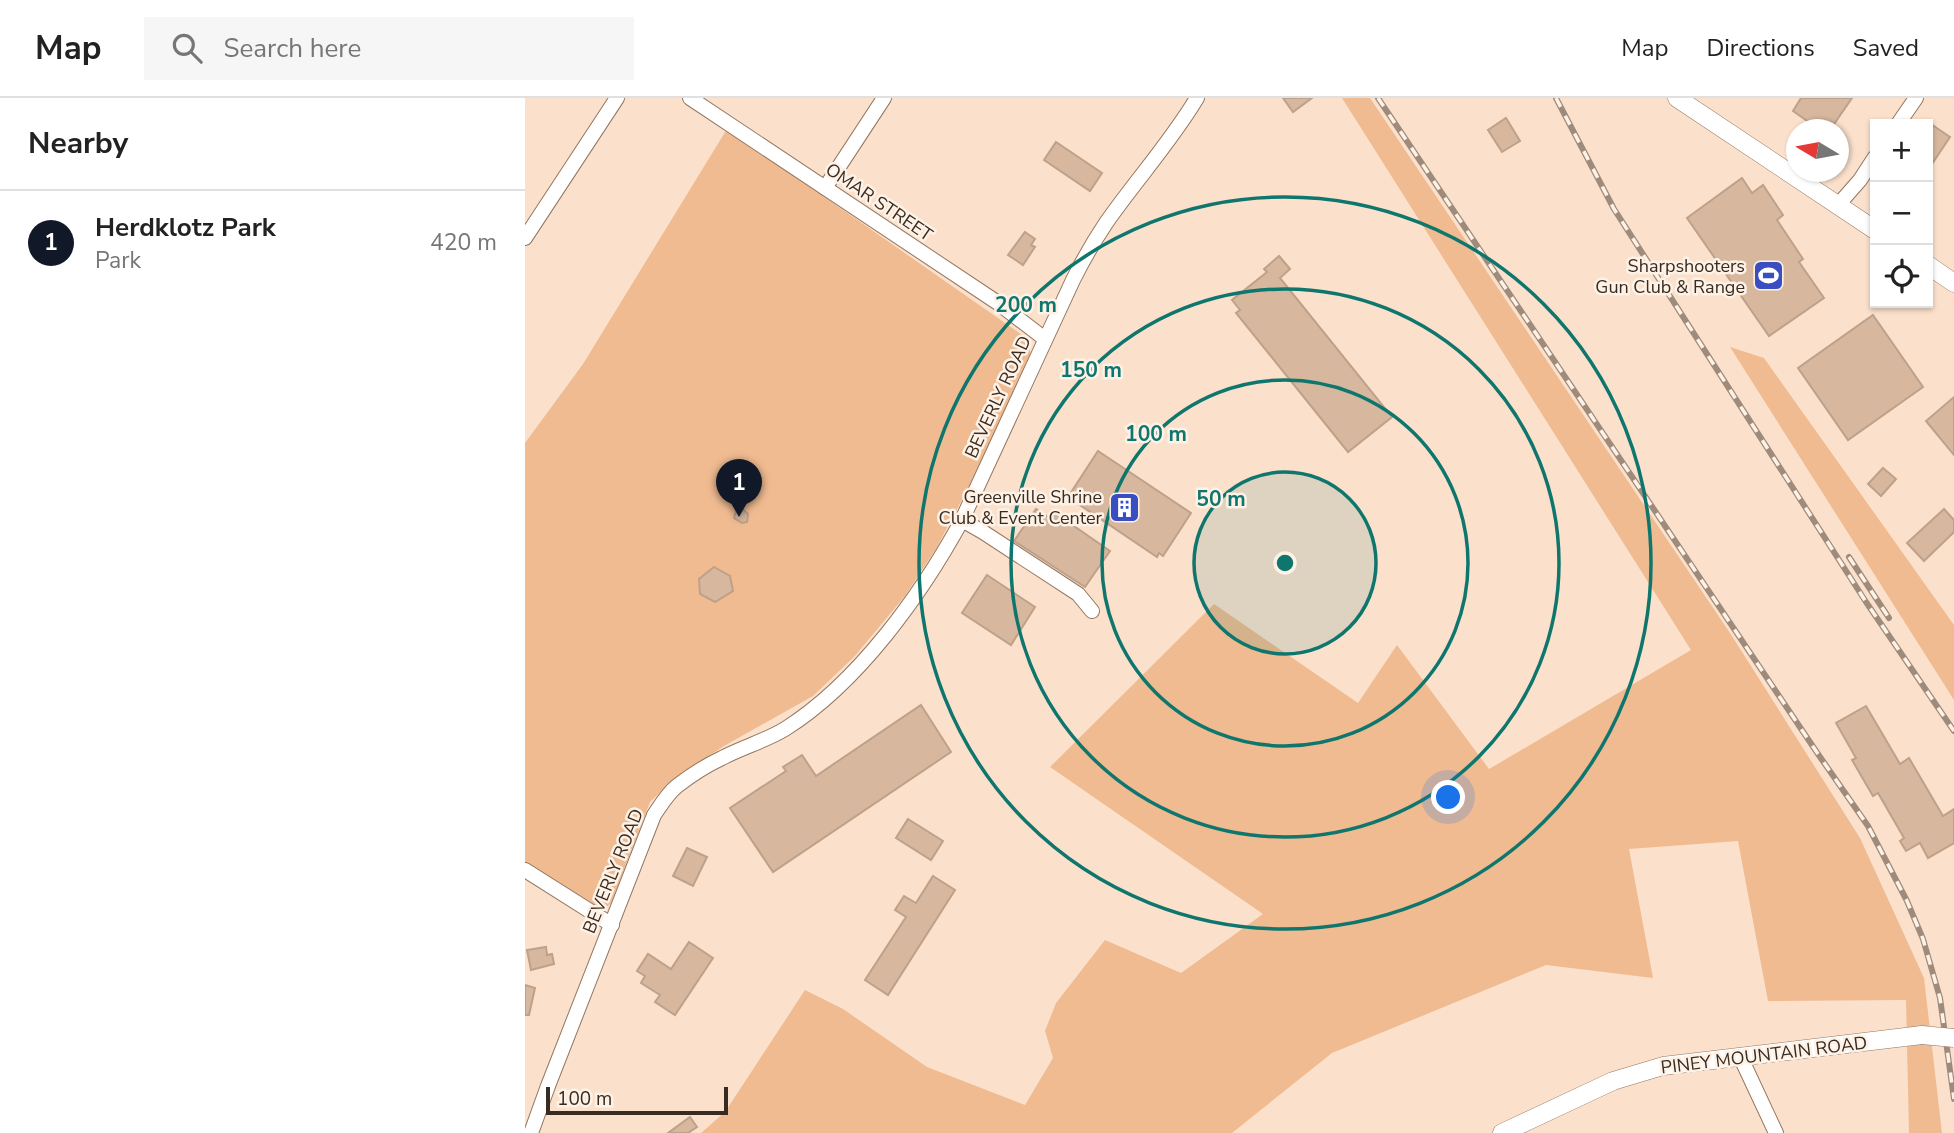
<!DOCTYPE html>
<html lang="en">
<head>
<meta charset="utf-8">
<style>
  body { margin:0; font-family:"Nunito Sans",sans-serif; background:#f6f6f6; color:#222 }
  .controls { position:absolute; right:21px; top:21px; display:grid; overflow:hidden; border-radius:0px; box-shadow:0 2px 5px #0004 }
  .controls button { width:63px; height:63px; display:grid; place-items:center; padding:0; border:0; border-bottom:2px solid #e0e0e0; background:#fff; color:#222; font:35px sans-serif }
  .compass { position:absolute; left:1261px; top:21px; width:63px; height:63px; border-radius:50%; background:#fff; box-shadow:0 2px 5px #0004; rotate:280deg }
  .scale { position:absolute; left:21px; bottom:18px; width:182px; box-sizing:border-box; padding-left:7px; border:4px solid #382c22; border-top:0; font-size:19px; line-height:24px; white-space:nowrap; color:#382c22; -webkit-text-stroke:5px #fef1e6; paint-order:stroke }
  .you { position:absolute; left:924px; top:700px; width:24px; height:24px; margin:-18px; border:5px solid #fff; border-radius:50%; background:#1a73e8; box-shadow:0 0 0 10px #1a73e833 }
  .badge { display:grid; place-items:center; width:46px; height:46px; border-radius:50%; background:#111827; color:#fff; font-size:23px; font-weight:700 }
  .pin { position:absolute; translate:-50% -58px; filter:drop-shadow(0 2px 4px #0008) }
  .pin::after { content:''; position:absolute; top:37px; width:24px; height:21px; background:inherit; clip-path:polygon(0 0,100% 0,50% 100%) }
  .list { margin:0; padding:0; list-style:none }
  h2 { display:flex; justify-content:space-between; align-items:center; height:91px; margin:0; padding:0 28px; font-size:30px }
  h2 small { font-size:23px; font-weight:400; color:#767676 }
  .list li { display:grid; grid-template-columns:46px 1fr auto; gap:21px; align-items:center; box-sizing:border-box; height:105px; padding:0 28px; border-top:2px solid #e0e0e0 }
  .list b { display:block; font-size:26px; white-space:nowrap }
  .list p { margin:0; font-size:23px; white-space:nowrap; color:#767676 }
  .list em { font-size:23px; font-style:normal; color:#767676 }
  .icon { flex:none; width:38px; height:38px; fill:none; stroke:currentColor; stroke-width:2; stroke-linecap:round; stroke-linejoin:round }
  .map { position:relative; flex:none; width:1429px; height:1035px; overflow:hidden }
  header { display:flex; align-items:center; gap:42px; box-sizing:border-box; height:98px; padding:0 35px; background:#fff; border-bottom:2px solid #e0e0e0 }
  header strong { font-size:33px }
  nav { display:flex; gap:38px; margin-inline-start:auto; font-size:24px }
  .search { width:490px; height:63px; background:#f6f6f6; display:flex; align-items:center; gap:18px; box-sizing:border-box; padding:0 24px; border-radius:0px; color:#767676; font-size:26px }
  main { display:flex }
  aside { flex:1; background:#fff }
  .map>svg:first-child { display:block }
</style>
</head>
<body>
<header>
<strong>Map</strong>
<div class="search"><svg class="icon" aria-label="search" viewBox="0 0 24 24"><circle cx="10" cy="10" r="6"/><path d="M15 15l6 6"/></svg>Search here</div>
<nav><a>Map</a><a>Directions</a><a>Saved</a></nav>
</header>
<main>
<aside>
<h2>Nearby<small></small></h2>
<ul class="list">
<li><span class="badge">1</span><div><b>Herdklotz Park</b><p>Park</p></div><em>420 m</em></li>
</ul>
</aside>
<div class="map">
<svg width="1429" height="1035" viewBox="0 0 1429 1035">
  <rect width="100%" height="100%" fill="#fbe1cc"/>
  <!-- green -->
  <g fill="#f0bb91">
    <polygon points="817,0 845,0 1205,535 1335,740 1399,880 1417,1035 1384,1035 1381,902 1243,903 1213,743 1104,751 1128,880 1021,867 807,955 707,1035 176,1035 200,1014 280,892 318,911 402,969 500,1007 528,960 520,933 531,905 580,842 656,875 738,816 525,669 689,506 833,605 872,547 964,671 1166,552"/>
    <polygon points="202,31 503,241 506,258 443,390 412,449 380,498 329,559 288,598 199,648 148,682 125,704 86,805 77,813 0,766 0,345 58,266"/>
    <polygon points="1205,249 1239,260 1429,527 1429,602"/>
  </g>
  <!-- building -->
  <g fill="#d7b89f" stroke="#bfa088" stroke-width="2">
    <polygon points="758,0 787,0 768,14"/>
    <polygon points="1276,0 1327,0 1305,32 1295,32 1268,13"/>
    <polygon points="981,20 995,43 977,54 963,32"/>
    <polygon points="1403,24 1425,39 1403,72"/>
    <polygon points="531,44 577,75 565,93 519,62"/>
    <polygon points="1217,80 1227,95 1238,87 1258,117 1252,122 1278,161 1274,164 1299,200 1244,238 1162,120"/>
    <polygon points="500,134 510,141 506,147 510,149 498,167 483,157"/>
    <polygon points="754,158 765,171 755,180 867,319 823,354 711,215 715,212 707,202 742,174 739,171"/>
    <polygon points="1348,217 1398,289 1323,342 1273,270"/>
    <polygon points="1429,299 1429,357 1401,323"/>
    <polygon points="573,353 666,415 638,458 634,455 632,459 543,399"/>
    <polygon points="1358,370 1371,381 1356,398 1343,386"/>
    <polygon points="217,411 223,416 222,424 217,425 209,420 211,413"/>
    <polygon points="511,411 526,421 530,415 585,453 560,489 489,443"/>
    <polygon points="1419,411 1429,422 1429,434 1399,463 1382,445"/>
    <polygon points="189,469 205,478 208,493 190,504 175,496 174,481"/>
    <polygon points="462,477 510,509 486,547 437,515"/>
    <polygon points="396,607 426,654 248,774 205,710 261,673 258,669 277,657 291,678"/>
    <polygon points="1341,608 1375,666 1384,660 1418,718 1429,711 1429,745 1403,760 1395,745 1381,753 1375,743 1379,740 1353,695 1348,698 1327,662 1331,660 1311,625"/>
    <polygon points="383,721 418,743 406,762 371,740"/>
    <polygon points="162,750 182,759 168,788 148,778"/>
    <polygon points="408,778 430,792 363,897 340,882 381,819 370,812 379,798 391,805"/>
    <polygon points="164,844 188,860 150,917 130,904 135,897 116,885 120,878 112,873 123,856 146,871"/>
    <polygon points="21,849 22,857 27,856 29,866 6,872 2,852"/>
    <polygon points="0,887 10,890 4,917 0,917"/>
    <polygon points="165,1019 172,1029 163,1035 143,1035"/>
  </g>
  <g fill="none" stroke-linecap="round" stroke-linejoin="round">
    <defs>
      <g id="minor">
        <polyline points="165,0 473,205 520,241"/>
        <polyline points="1373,26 1391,0"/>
        <polyline points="300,90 359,0"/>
        <polyline points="1313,107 1335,82 1350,59"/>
        <polyline points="0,140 92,0"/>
        <polyline points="437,422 458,434 553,496 567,513"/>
        <polyline points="0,772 87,827"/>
        <polyline points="1215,958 1251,1035"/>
        <path d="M 6,1035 L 23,988 L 129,717 C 136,707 142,696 152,688 C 165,678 182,667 197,660 C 218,649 240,643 260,631 C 333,585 396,497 437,422 L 548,182 C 558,162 569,143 581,125 C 611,82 645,45 672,0"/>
      </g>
      <g id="tertiary">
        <polyline points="1152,0 1350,132"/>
        <polyline points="1403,167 1429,185"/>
        <polyline points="977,1035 1088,983 1138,968 1397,937"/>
      </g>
    </defs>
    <!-- minor casing -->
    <use href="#minor" stroke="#93765f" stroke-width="16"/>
    <!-- tertiary casing -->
    <use href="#tertiary" stroke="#93765f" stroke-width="19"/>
    <!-- minor -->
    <use href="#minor" stroke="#fff" stroke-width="14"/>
    <!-- tertiary -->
    <use href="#tertiary" stroke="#fff" stroke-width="18"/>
    <defs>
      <g id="rail">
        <polyline points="853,0 1293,656 1343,728 1382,803 1398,841 1415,900 1429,1001"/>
        <polyline points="1031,0 1089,111 1341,504 1429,633"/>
        <polyline points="1324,459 1364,520"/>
      </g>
    </defs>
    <!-- rail casing -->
    <use href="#rail" stroke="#9f8b7b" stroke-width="6"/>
    <!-- rail -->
    <use href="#rail" stroke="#fef1e6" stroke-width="3.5" stroke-dasharray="10" stroke-linecap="butt"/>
    <defs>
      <polyline id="tertiary-bridge" points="1397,937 1429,940"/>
    </defs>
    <!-- tertiary-bridge casing -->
    <use href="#tertiary-bridge" stroke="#93765f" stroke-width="19" stroke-linecap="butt"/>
    <!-- tertiary-bridge -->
    <use href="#tertiary-bridge" stroke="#fff" stroke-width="18"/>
  </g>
  <!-- distance rings -->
  <circle cx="760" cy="465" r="91" fill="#0f766e" fill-opacity=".12"/>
  <g fill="none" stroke="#0f766e" stroke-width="3.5">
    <circle cx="760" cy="465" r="91"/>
    <circle cx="760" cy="465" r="183"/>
    <circle cx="760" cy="465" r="274"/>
    <circle cx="760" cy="465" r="366"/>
  </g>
  <!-- icons -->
  <defs>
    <symbol id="stadium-square" viewBox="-11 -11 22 22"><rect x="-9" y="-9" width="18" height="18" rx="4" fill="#3a4ec1" stroke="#fef1e6"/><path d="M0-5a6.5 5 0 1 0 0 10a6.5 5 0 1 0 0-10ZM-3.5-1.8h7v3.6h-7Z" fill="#fff"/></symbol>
    <symbol id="building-square" viewBox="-11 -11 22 22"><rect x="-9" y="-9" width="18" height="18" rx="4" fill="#3a4ec1" stroke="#fef1e6"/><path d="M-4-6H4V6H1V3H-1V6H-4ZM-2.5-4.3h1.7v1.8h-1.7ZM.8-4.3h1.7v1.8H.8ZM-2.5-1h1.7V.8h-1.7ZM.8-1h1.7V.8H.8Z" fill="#fff"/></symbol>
  </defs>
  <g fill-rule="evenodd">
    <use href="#stadium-square" x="1226" y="160" width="35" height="35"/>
    <use href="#building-square" x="582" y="392" width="35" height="35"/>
  </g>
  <g text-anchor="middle" stroke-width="5" stroke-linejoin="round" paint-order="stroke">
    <!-- street labels -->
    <g font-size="18" fill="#382c22" stroke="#fef1e6">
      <text transform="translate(354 104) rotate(34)" y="6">OMAR STREET</text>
      <text transform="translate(473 299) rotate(-65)" y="6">BEVERLY ROAD</text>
      <text transform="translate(88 773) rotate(-68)" y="6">BEVERLY ROAD</text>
      <text transform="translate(1239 957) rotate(-7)" y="6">PINEY MOUNTAIN ROAD</text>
    </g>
    <!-- poi labels -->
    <g font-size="18" fill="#382c22" stroke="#fef1e6" text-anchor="end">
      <text x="1220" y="174">Sharpshooters<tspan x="1220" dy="21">Gun Club &amp; Range</tspan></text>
      <text x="577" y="405">Greenville Shrine<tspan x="577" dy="21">Club &amp; Event Center</tspan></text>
    </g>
  </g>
  <circle cx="760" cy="465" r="10" fill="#0f766e" stroke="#fef1e6" stroke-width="3.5"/>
  <g font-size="21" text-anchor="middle" font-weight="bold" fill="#0f766e" stroke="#fef1e6" stroke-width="5" stroke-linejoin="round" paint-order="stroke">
    <text x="501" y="214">200 m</text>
    <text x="566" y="279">150 m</text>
    <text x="631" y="343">100 m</text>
    <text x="696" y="408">50 m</text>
  </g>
</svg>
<div class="controls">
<button>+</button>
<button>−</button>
<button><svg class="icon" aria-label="locate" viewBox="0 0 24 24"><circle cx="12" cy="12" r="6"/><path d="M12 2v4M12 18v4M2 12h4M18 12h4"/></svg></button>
</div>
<svg class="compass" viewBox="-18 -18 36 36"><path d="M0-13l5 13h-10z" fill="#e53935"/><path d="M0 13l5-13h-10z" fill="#767676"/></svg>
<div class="scale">100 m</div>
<div class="you"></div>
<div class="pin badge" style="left:214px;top:419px">1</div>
</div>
</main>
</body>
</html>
